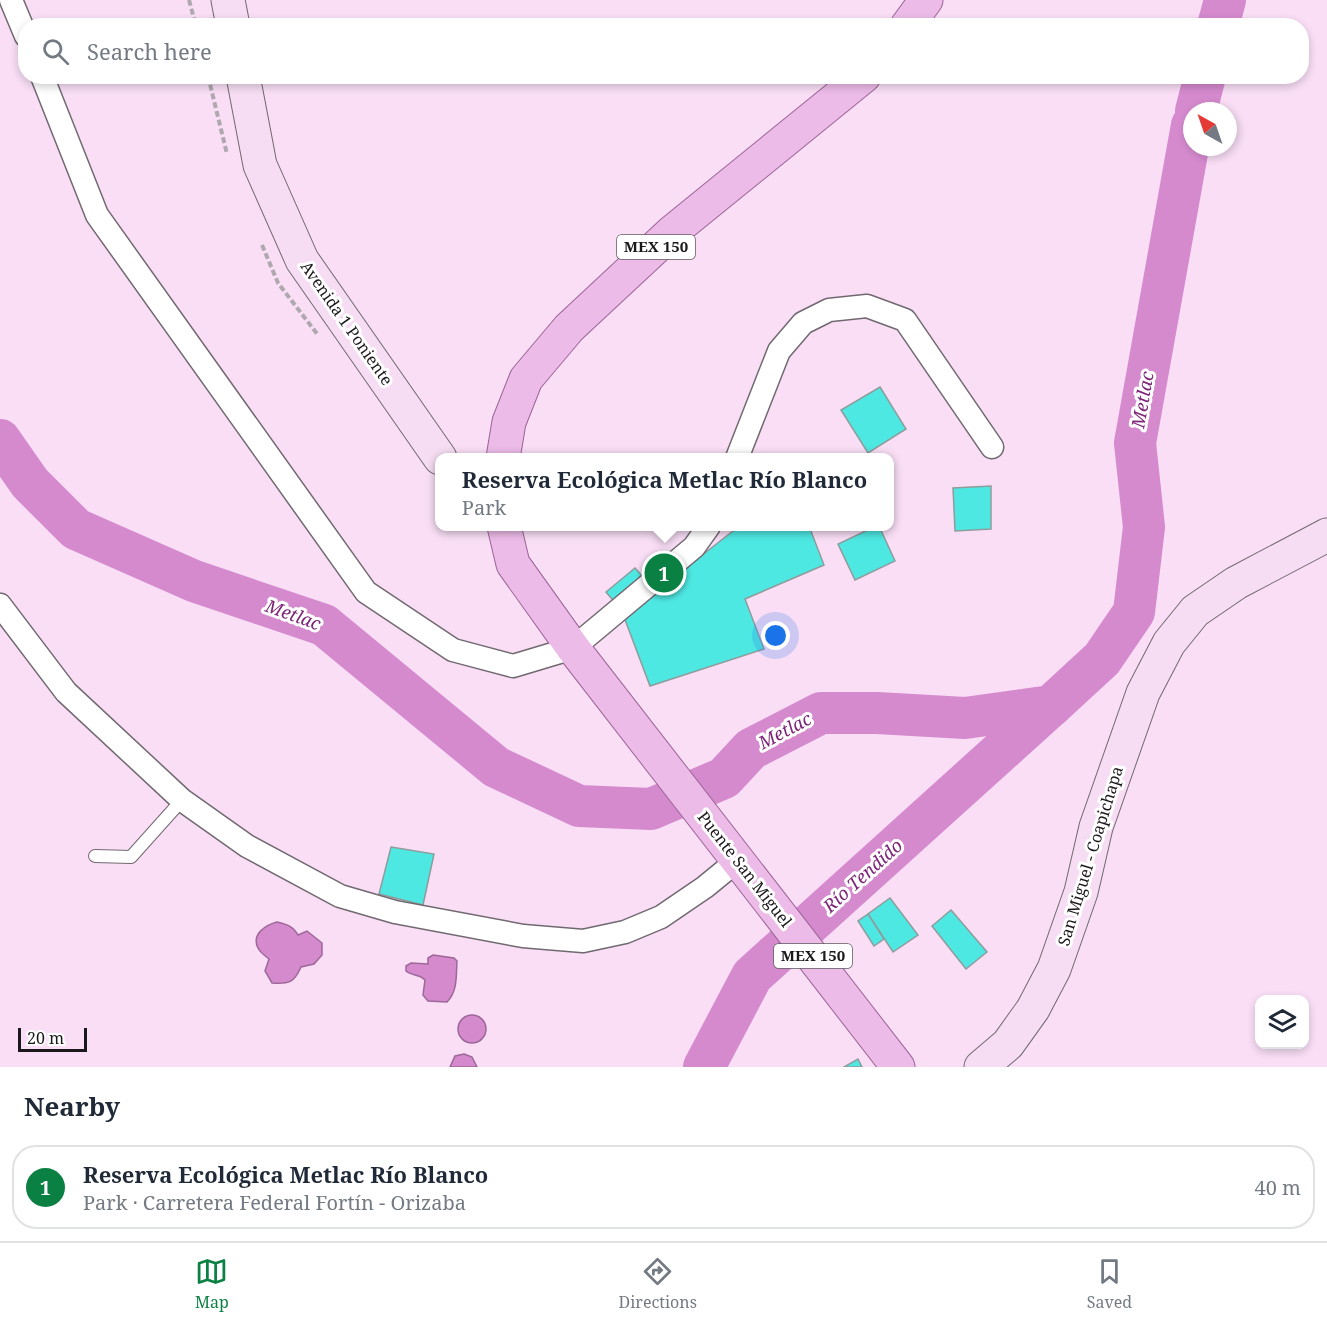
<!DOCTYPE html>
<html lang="en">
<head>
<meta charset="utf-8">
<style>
  body { margin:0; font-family:"Noto Serif",serif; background:#f6f6f7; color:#1f2937 }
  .controls { position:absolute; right:18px; bottom:18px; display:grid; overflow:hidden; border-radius:12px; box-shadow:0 3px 9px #0003 }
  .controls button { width:54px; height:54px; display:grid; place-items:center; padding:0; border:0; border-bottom:2px solid #e0e1e3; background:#fff; color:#1f2937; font:30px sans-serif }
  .compass { position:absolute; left:1183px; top:102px; width:54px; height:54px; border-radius:50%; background:#fff; box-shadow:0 3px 9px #0003; rotate:320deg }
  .scale { position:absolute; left:18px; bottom:15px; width:69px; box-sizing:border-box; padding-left:6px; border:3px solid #1b181b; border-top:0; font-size:16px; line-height:21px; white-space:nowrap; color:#1b181b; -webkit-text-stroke:4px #fff; paint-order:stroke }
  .you { position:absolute; left:776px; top:636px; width:21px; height:21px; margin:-15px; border:4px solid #fff; border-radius:50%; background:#1a73e8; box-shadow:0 0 0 9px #1a73e833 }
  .badge { display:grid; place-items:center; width:39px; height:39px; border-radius:50%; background:#0b8043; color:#fff; font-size:20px; font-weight:700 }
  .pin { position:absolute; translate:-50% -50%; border:3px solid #fff; box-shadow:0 2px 6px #0006 }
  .popup { position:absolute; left:435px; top:453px; width:459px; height:78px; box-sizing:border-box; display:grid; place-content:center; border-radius:12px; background:#fff; filter:drop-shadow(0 2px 4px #0005); font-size:20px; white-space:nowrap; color:#747a83 }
  .popup b { font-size:22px; color:#1f2937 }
  .popup::after { content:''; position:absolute; left:50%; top:100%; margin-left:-12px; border:12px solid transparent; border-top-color:#fff }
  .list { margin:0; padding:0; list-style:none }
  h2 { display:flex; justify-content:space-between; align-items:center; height:78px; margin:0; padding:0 24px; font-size:26px }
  h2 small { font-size:20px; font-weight:400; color:#747a83 }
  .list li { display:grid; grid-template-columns:39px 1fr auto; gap:18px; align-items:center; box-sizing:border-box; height:84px; margin:0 12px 12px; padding:0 12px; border:2px solid #e0e1e3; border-radius:24px }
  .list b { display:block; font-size:22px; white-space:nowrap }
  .list p { margin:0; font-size:20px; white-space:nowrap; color:#747a83 }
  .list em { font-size:20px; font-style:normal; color:#747a83 }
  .icon { flex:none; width:33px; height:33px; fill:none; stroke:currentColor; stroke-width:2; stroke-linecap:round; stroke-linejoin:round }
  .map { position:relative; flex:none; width:1327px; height:1067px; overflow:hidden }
  .search { position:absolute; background:#fff; box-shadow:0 3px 9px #0003; left:18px; right:18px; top:18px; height:66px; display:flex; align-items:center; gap:15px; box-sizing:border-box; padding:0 21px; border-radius:24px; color:#747a83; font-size:22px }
  .sheet { height:174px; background:#fff }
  nav { display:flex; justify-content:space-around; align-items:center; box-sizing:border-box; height:84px; border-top:2px solid #e0e1e3; background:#fff; font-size:16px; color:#747a83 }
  nav a { display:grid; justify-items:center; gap:3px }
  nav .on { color:#0b8043 }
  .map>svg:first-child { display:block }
</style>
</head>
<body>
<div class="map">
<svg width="1327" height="1067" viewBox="0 0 1327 1067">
  <rect width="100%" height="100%" fill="#fdf3fc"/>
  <!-- green -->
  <path fill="#f9def6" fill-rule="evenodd" d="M 0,0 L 1327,0 L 1327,1067 L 0,1067 ZM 26,26 L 1302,26 L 1302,76 L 26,76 ZM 1192,111 L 1228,111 L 1228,147 L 1192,147 ZM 439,458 L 889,458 L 889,526 L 439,526 ZM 1260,1000 L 1304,1000 L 1304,1044 L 1260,1044 Z"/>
  <!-- water -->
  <g fill="#d58ace" stroke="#9d6898" stroke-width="1.5">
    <path d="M 277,922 C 286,924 293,926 298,935 L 307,931 L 322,943 L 322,955 L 314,964 L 301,967 C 294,983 289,984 272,983 L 265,971 L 269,959 C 265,956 260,952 258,948 C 251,934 266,925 277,922 Z"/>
    <path d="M 433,955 L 454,958 L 457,961 C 456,975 458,991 447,1002 L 428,1001 L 423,995 L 425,980 C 420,974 412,976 406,971 L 406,966 L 411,963 L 428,964 L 428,958 Z"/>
    <circle cx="472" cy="1029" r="14"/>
    <polygon points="464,1054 472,1057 477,1067 450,1067 455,1056"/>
  </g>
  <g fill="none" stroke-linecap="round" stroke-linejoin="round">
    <!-- river -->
    <g stroke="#d58ace" stroke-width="42">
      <polyline points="1218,26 1225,0"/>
      <polyline points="1196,111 1205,76"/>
      <polyline points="0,440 30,483 76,529 194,581 324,625 496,767 579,806 651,809 724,778 751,749 821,713 877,713 965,718 1051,706 1102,659 1134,612 1144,527 1135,443 1192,125"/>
      <polyline points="704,1067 752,976 1051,706"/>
    </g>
  </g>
  <!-- building -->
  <g fill="#4ee8e3" stroke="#8f9c9c" stroke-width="1.5">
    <polygon points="880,387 906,429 868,453 841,410"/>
    <polygon points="991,486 991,529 955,531 953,488"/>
    <polygon points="809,526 824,565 745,599 764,649 650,686 624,617 738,527"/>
    <polygon points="876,526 879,526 895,561 855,580 838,544"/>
    <polygon points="635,568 646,580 617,605 606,592"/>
    <polygon points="391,847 434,854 423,905 379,894"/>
    <polygon points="890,898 918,935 893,952 868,914"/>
    <polygon points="951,910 987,952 966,969 932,926"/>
    <polygon points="868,914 884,939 874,946 858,921"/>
    <polygon points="858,1059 862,1067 844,1067"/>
  </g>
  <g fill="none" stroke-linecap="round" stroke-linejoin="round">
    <defs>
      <polyline id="lane" points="95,856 131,857 182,800"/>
      <g id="street">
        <polyline points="11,0 26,36"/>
        <polyline points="42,76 97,215 366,592 453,650 513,666 573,648 694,547 709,526"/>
        <polyline points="737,458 779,351 803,323 829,310 867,306 905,320 992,447"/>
        <polyline points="0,605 66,692 182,800 247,846 340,896 395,912 523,936 583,941 625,932 661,917 705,887 738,860"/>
      </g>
      <g id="secondary">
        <polyline points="228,0 233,26"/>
        <polyline points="243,76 260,165 302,260 440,458"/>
        <polyline points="981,1067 1008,1044 1033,1009 1054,969 1081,892 1096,827 1143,693 1169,643 1195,611 1236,583 1327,535"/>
      </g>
      <g id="primary">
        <polyline points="907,26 926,0"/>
        <polyline points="503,458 509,422 526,379 569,328 672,232 864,76"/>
        <polyline points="504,526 513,564 573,648 898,1067"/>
      </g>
    </defs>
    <!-- lane casing -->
    <use href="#lane" stroke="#716970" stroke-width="14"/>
    <!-- street casing -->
    <use href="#street" stroke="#716970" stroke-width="25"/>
    <!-- secondary casing -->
    <use href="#secondary" stroke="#716970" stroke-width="35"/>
    <!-- primary casing -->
    <use href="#primary" stroke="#9b6496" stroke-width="35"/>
    <!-- path -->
    <g stroke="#afa8af" stroke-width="4" stroke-dasharray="6 3" stroke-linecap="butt">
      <polyline points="189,0 196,26"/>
      <polyline points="208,76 227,154"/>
      <polyline points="262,245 278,283 318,335"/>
    </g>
    <!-- lane -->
    <use href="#lane" stroke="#fff" stroke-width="12"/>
    <!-- street -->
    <use href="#street" stroke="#fff" stroke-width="22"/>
    <!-- secondary -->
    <use href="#secondary" stroke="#f6ddf3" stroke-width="33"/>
    <!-- primary -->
    <use href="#primary" stroke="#ecbbe8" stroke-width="33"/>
  </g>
  <g text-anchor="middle" stroke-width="6" stroke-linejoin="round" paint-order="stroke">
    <!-- shield labels -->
    <g fill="#fff" stroke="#5f5d5f" stroke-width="1.5">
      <rect x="617" y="235" width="78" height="24" rx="4.5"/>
      <rect x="774" y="944" width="78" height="24" rx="4.5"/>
    </g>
    <g font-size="15" font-weight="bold" fill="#1b181b">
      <text x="656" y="252">MEX 150</text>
      <text x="813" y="961">MEX 150</text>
    </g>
    <!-- street labels -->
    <g font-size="16" fill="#1b181b" stroke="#fff">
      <text transform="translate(347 323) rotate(55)" y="6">Avenida 1 Poniente</text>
      <text transform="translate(1090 856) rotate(-73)" y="6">San Miguel - Coapichapa</text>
      <text transform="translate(745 869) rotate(52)" y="6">Puente San Miguel</text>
    </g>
    <!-- water labels -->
    <g font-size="18" font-style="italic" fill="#7d2578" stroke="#fff">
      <text transform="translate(1143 400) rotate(-80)" y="6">Metlac</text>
      <text transform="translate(293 615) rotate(20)" y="6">Metlac</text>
      <text transform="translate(785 731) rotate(-28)" y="6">Metlac</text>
      <text transform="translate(863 876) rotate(-42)" y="6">Río Tendido</text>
    </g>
  </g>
</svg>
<div class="controls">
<button><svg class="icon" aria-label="layers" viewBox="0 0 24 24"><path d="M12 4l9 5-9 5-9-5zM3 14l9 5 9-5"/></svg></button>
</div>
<svg class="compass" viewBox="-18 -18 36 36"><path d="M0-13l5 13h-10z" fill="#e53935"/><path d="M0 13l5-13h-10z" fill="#747a83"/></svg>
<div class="scale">20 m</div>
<div class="you"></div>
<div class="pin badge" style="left:664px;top:573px">1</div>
<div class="popup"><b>Reserva Ecológica Metlac Río Blanco</b>Park</div>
<div class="search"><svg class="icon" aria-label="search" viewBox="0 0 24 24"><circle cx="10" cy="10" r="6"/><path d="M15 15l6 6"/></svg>Search here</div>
</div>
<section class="sheet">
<h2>Nearby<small></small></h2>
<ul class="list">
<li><span class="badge">1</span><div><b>Reserva Ecológica Metlac Río Blanco</b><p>Park · Carretera Federal Fortín - Orizaba</p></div><em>40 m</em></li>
</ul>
</section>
<nav>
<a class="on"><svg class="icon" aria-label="map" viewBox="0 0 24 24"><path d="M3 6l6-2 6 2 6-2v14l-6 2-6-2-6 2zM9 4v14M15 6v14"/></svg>Map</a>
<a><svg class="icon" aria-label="directions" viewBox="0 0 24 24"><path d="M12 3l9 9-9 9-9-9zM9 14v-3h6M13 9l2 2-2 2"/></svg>Directions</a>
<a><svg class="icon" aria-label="saved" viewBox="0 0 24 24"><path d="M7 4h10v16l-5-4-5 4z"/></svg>Saved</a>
</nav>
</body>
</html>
